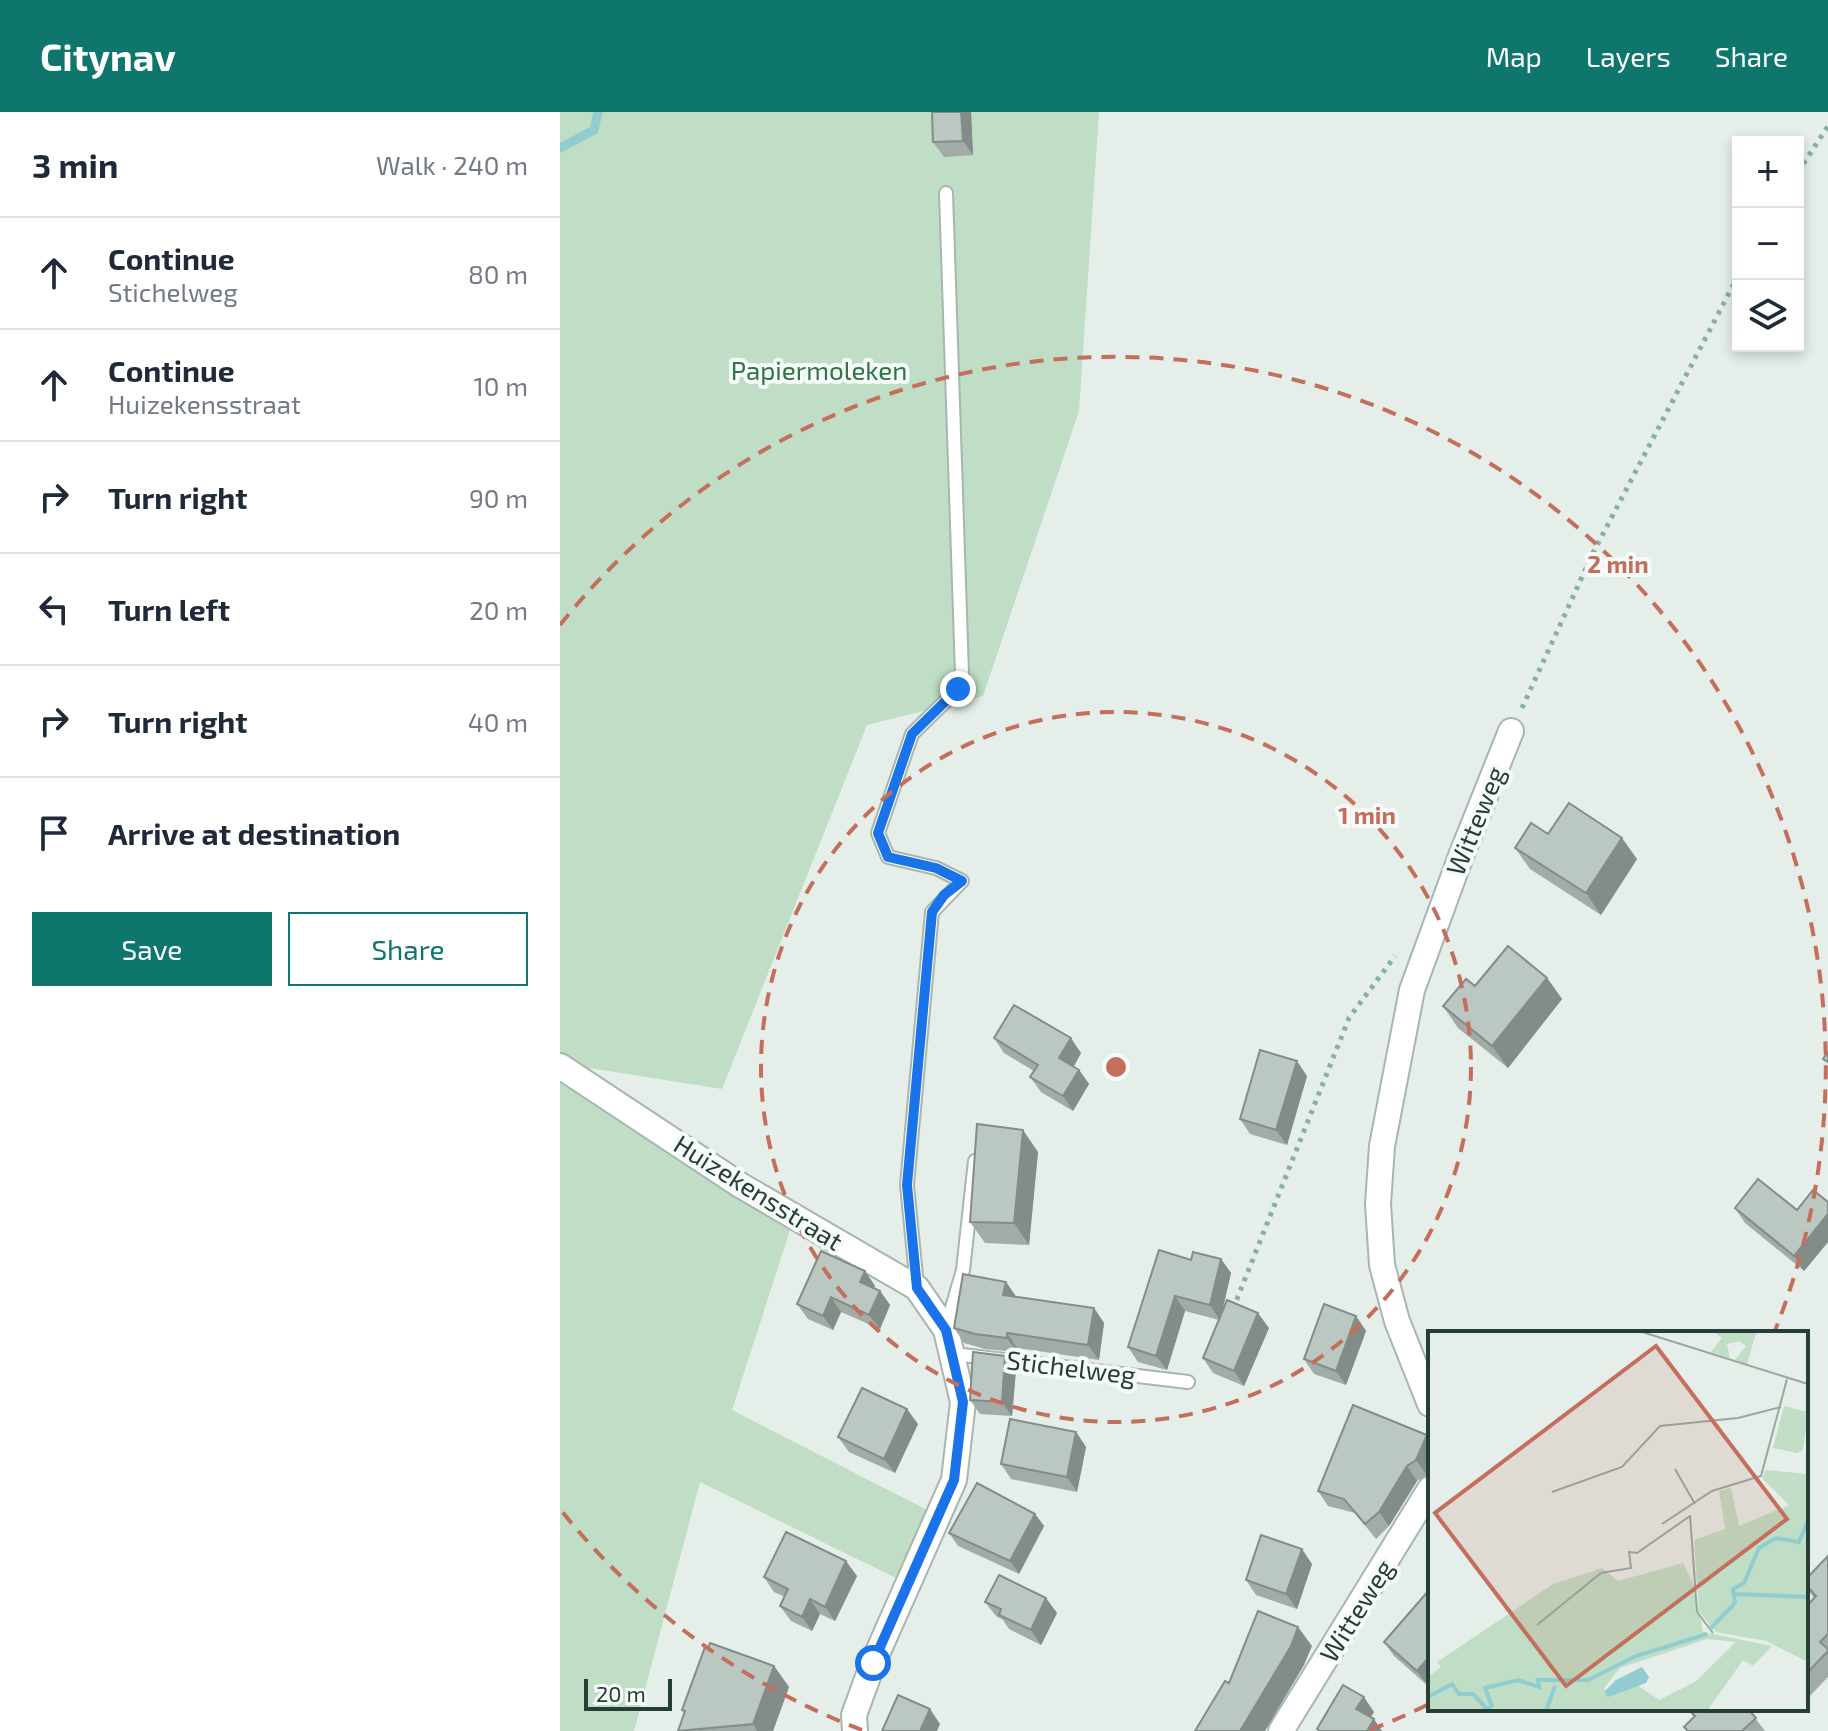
<!DOCTYPE html>
<html lang="en">
<head>
<meta charset="utf-8">
<style>
  body { margin:0; font-family:"Exo 2",sans-serif; background:#f2f2f3; color:#1f2937 }
  .controls { position:absolute; right:24px; top:24px; display:grid; overflow:hidden; border-radius:0px; box-shadow:0 4px 12px #0003 }
  .controls button { width:72px; height:72px; display:grid; place-items:center; padding:0; border:0; border-bottom:2px solid #e0e1e3; background:#fff; color:#1f2937; font:40px sans-serif }
  .scale { position:absolute; left:24px; bottom:20px; width:88px; box-sizing:border-box; padding-left:8px; border:4px solid #253f36; border-top:0; font-size:22px; line-height:28px; white-space:nowrap; color:#253f36; -webkit-text-stroke:6px #f6faf8; paint-order:stroke }
  .stop { position:absolute; width:24px; height:24px; margin:-18px; border:6px solid #1a73e8; border-radius:50%; background:#fff }
  .stop.end { background:#1a73e8; border-color:#fff; box-shadow:0 2px 8px #0008 }
  .list { margin:0; padding:0; list-style:none }
  h2 { display:flex; justify-content:space-between; align-items:center; height:104px; margin:0; padding:0 32px; font-size:34px }
  h2 small { font-size:26px; font-weight:400; color:#747a83 }
  .list li { display:grid; grid-template-columns:52px 1fr auto; gap:24px; align-items:center; box-sizing:border-box; height:112px; padding:0 32px; border-top:2px solid #e0e1e3 }
  .list b { display:block; font-size:30px; white-space:nowrap }
  .list p { margin:0; font-size:26px; white-space:nowrap; color:#747a83 }
  .list em { font-size:26px; font-style:normal; color:#747a83 }
  .actions { display:flex; gap:16px; padding:24px 32px }
  .actions a { flex:1; padding:18px 0; border:2px solid #0f766e; border-radius:0px; text-align:center; font-size:28px; color:#0f766e }
  .actions .main { background:#0f766e; color:#fff }
  .icon { flex:none; width:44px; height:44px; fill:none; stroke:currentColor; stroke-width:2; stroke-linecap:round; stroke-linejoin:round }
  .map { position:relative; flex:none; width:1268px; height:1619px; overflow:hidden }
  header { display:flex; align-items:center; gap:48px; box-sizing:border-box; height:112px; padding:0 40px; background:#0f766e; color:#fff }
  header strong { font-size:38px }
  nav { display:flex; gap:44px; margin-inline-start:auto; font-size:28px }
  main { display:flex }
  aside { flex:1; background:#fff }
  .map>svg:first-child { display:block }
</style>
</head>
<body>
<header>
<strong>Citynav</strong>
<nav><a>Map</a><a>Layers</a><a>Share</a></nav>
</header>
<main>
<aside>
<h2>3 min<small>Walk · 240 m</small></h2>
<ul class="list">
<li><svg class="icon" aria-label="ahead" viewBox="0 0 24 24"><path d="M12 20V5M6 11l6-6 6 6"/></svg><div><b>Continue</b><p>Stichelweg</p></div><em>80 m</em></li>
<li><svg class="icon" aria-label="ahead" viewBox="0 0 24 24"><path d="M12 20V5M6 11l6-6 6 6"/></svg><div><b>Continue</b><p>Huizekensstraat</p></div><em>10 m</em></li>
<li><svg class="icon" aria-label="right" viewBox="0 0 24 24"><path d="M7 20v-9h11M14 6l5 5-5 5"/></svg><div><b>Turn right</b></div><em>90 m</em></li>
<li><svg class="icon" aria-label="left" viewBox="0 0 24 24"><path d="M17 20v-9H6M10 6l-5 5 5 5"/></svg><div><b>Turn left</b></div><em>20 m</em></li>
<li><svg class="icon" aria-label="right" viewBox="0 0 24 24"><path d="M7 20v-9h11M14 6l5 5-5 5"/></svg><div><b>Turn right</b></div><em>40 m</em></li>
<li><svg class="icon" aria-label="arrive" viewBox="0 0 24 24"><path d="M6 21V4h12l-3 4 3 4H6"/></svg><div><b>Arrive at destination</b></div></li>
</ul>
<div class="actions"><a class="main">Save</a><a>Share</a></div>
</aside>
<div class="map">
<svg width="1268" height="1619" viewBox="0 0 1268 1619">
  <rect width="100%" height="100%" fill="#e5eee9"/>
  <!-- green -->
  <g fill="#bfdec5">
    <polygon points="0,0 539,0 519,299 423,584 307,613 162,977 23,955 0,941"/>
    <polygon points="0,968 231,1115 172,1298 371,1400 340,1468 140,1370 74,1619 0,1619"/>
  </g>
  <g fill="none" stroke-linecap="round" stroke-linejoin="round">
    <!-- stream -->
    <polyline stroke="#90ccd0" stroke-width="9" points="0,36 34,18 38,0"/>
    <defs>
      <g id="service">
        <polyline points="357,1174 347,1073 372,800 402,769 376,756 328,745 318,721 352,622 398,577 402,562 386,81"/>
        <polyline points="386,1216 403,1158 415,1049"/>
        <polyline points="394,1242 628,1270"/>
      </g>
      <g id="minor">
        <polyline points="0,954 180,1073 357,1176 386,1218 403,1290 394,1368 313,1551 294,1603 295,1619"/>
        <polyline points="870,1292 837,1209 822,1153 818,1092 822,1034 852,878 901,744 951,619"/>
        <polyline points="721,1619 870,1377"/>
      </g>
    </defs>
    <!-- service casing -->
    <use href="#service" stroke="#a8b6b0" stroke-width="16"/>
    <!-- minor casing -->
    <use href="#minor" stroke="#a8b6b0" stroke-width="28"/>
    <!-- path -->
    <g stroke="#87b09f" stroke-width="5" stroke-dasharray="4 6" stroke-linecap="butt">
      <polyline points="1238,60 1268,14"/>
      <polyline points="962,596 1033,441 1178,164"/>
      <polyline points="673,1197 789,906 835,844"/>
    </g>
    <!-- service -->
    <use href="#service" stroke="#fff" stroke-width="12"/>
    <!-- minor -->
    <use href="#minor" stroke="#fff" stroke-width="24"/>
  </g>
  <!-- wall -->
  <g fill="#a1aca7">
    <polygon points="372,0 411,0 413,43 384,45 373,30"/>
    <polygon points="988,722 1077,747 1041,803 970,757 955,736"/>
    <polygon points="987,866 1002,887 948,956 898,916 883,894"/>
    <polygon points="434,926 521,941 514,954 519,958 529,972 513,999 481,980 470,965 474,959 444,941"/>
    <polygon points="747,964 727,1033 690,1022 680,1007"/>
    <polygon points="478,1040 469,1133 425,1131 410,1110"/>
    <polygon points="1268,1090 1268,1130 1244,1159 1185,1111 1175,1096 1237,1098"/>
    <polygon points="661,1147 671,1161 662,1201 709,1216 684,1274 653,1261 643,1246 659,1208 625,1199 607,1258 578,1250 568,1235 631,1148"/>
    <polygon points="305,1159 315,1174 314,1176 320,1179 330,1193 320,1217 281,1200 273,1218 248,1207 237,1192"/>
    <polygon points="446,1170 456,1184 534,1196 544,1211 539,1248 457,1236 457,1240 425,1237 404,1231 394,1216"/>
    <polygon points="796,1204 806,1219 786,1273 754,1262 744,1247"/>
    <polygon points="456,1258 452,1304 420,1302 410,1288"/>
    <polygon points="358,1312 335,1361 289,1340 278,1325"/>
    <polygon points="516,1320 526,1335 517,1380 451,1367 441,1352"/>
    <polygon points="870,1328 870,1354 867,1363 857,1369 829,1414 816,1427 795,1401 768,1394 758,1379"/>
    <polygon points="475,1402 484,1414 459,1462 398,1434 389,1421"/>
    <polygon points="1268,1444 1268,1565 1246,1588 1246,1495 1254,1486 1246,1475 1246,1467"/>
    <polygon points="752,1452 737,1497 696,1483 686,1468"/>
    <polygon points="297,1464 275,1509 260,1502 252,1519 231,1509 220,1494 225,1485 214,1480 204,1465"/>
    <polygon points="870,1477 870,1571 868,1574 834,1544 824,1530"/>
    <polygon points="425,1490 497,1501 481,1533 449,1517 443,1508 436,1504"/>
    <polygon points="214,1554 229,1575 213,1619 118,1619 124,1601 122,1598"/>
    <polygon points="1127,1597 1188,1597 1205,1619 1127,1619 1124,1615 1134,1605"/>
  </g>
  <!-- shaded-wall -->
  <g fill="#838c88">
    <polygon points="401,0 411,0 413,43 403,29"/>
    <polygon points="1062,726 1077,747 1041,803 1026,781"/>
    <polygon points="987,866 1002,887 948,956 932,934"/>
    <polygon points="511,926 521,941 510,961 499,946"/>
    <polygon points="737,949 747,964 727,1033 716,1018"/>
    <polygon points="519,958 529,972 513,999 503,984"/>
    <polygon points="463,1018 478,1040 469,1133 454,1111"/>
    <polygon points="1268,1102 1268,1130 1244,1159 1234,1144"/>
    <polygon points="661,1147 671,1161 660,1208 650,1193"/>
    <polygon points="305,1159 315,1174 311,1185 300,1170"/>
    <polygon points="446,1170 456,1185 443,1183"/>
    <polygon points="320,1179 330,1193 320,1217 309,1203"/>
    <polygon points="615,1184 625,1199 607,1258 596,1244"/>
    <polygon points="271,1185 281,1200 273,1218 263,1204"/>
    <polygon points="534,1196 544,1211 539,1248 528,1233"/>
    <polygon points="698,1201 709,1216 684,1274 674,1259"/>
    <polygon points="796,1204 806,1219 786,1273 776,1259"/>
    <polygon points="447,1221 457,1236 457,1240 447,1226"/>
    <polygon points="445,1244 456,1258 452,1304 442,1290"/>
    <polygon points="347,1297 358,1312 335,1361 324,1347"/>
    <polygon points="516,1320 526,1335 517,1380 507,1365"/>
    <polygon points="867,1323 870,1328 870,1354 867,1363 856,1348"/>
    <polygon points="847,1354 857,1369 829,1414 819,1400"/>
    <polygon points="475,1402 484,1414 459,1462 450,1449"/>
    <polygon points="742,1437 752,1452 737,1497 726,1482"/>
    <polygon points="286,1449 297,1464 275,1509 265,1495"/>
    <polygon points="486,1486 497,1501 481,1533 471,1518"/>
    <polygon points="250,1487 260,1502 252,1519 242,1505"/>
    <polygon points="738,1515 752,1534 744,1553 705,1619 680,1619"/>
    <polygon points="870,1544 870,1571 868,1574 857,1559"/>
    <polygon points="214,1554 229,1575 213,1619 197,1619 193,1612"/>
    <polygon points="804,1585 814,1600 807,1612 796,1597"/>
    <polygon points="370,1597 380,1612 377,1619 360,1619"/>
    <polygon points="814,1607 822,1619 807,1619"/>
  </g>
  <!-- building -->
  <g fill="#bbc8c2" stroke="#838c88" stroke-width="2">
    <polygon points="372,0 401,0 403,29 373,30"/>
    <polygon points="1009,691 1062,726 1026,781 955,736 971,711 988,722"/>
    <polygon points="948,834 987,866 932,934 883,894 906,867 915,874"/>
    <polygon points="454,893 511,926 499,946 519,958 503,984 470,965 478,953 434,926"/>
    <polygon points="700,938 737,949 716,1018 680,1007"/>
    <polygon points="1268,940 1268,950 1263,947"/>
    <polygon points="417,1012 463,1018 454,1111 410,1110"/>
    <polygon points="1198,1067 1237,1098 1253,1078 1268,1090 1268,1102 1234,1144 1175,1096"/>
    <polygon points="599,1138 631,1148 633,1140 661,1147 650,1193 615,1184 596,1244 568,1235"/>
    <polygon points="261,1139 305,1159 300,1170 320,1179 309,1203 271,1185 263,1204 237,1192"/>
    <polygon points="403,1162 446,1170 443,1183 534,1196 528,1233 447,1221 447,1226 415,1222 394,1216"/>
    <polygon points="667,1188 698,1201 674,1259 643,1246"/>
    <polygon points="764,1192 796,1204 776,1259 744,1247"/>
    <polygon points="413,1240 445,1244 442,1290 410,1288"/>
    <polygon points="302,1276 347,1297 324,1347 278,1325"/>
    <polygon points="793,1293 867,1323 856,1348 847,1354 819,1400 805,1412 784,1387 758,1379"/>
    <polygon points="450,1307 516,1320 507,1365 441,1352"/>
    <polygon points="417,1371 475,1402 450,1449 389,1421"/>
    <polygon points="226,1420 286,1449 265,1495 250,1487 242,1505 220,1494 228,1477 204,1465"/>
    <polygon points="701,1423 742,1437 726,1482 686,1468"/>
    <polygon points="1268,1444 1268,1522 1260,1530 1268,1537 1268,1539 1246,1562 1246,1495 1256,1484 1246,1473 1246,1467"/>
    <polygon points="439,1463 486,1486 471,1518 439,1503 441,1497 425,1490"/>
    <polygon points="870,1477 870,1544 857,1559 824,1530"/>
    <polygon points="698,1499 738,1515 731,1534 680,1619 635,1619 665,1569 669,1571"/>
    <polygon points="150,1531 214,1554 193,1612 118,1619 125,1599 122,1598 145,1535 148,1536"/>
    <polygon points="783,1573 804,1585 796,1597 814,1607 807,1619 760,1619 757,1617"/>
    <polygon points="338,1583 370,1597 360,1619 322,1619"/>
    <polygon points="1129,1597 1188,1597 1196,1606 1182,1619 1128,1619 1124,1615 1135,1604"/>
  </g>
  <g fill="none" stroke-linecap="round" stroke-linejoin="round">
    <!-- route -->
    <polyline stroke="#1a73e8" stroke-width="10" points="313,1551 394,1368 403,1290 386,1218 357,1176 347,1073 372,800 384,783 402,769 376,756 328,745 318,721 352,622 398,577"/>
  </g>
  <!-- distance rings -->
  <g fill="none" stroke="#c46e5c" stroke-width="4" stroke-dasharray="14 10">
    <circle cx="556" cy="955" r="355"/>
    <path d="M867 1593A710 710 0 0 1 810 1618M302 1618A710 710 0 0 1 0 1397M0 513A710 710 0 0 1 1214 1221"/>
  </g>
  <g text-anchor="middle" stroke-width="8" stroke-linejoin="round" paint-order="stroke">
    <!-- park labels -->
    <g font-size="26" fill="#317445" stroke="#f6faf8">
      <text x="259" y="268">Papiermoleken</text>
    </g>
    <!-- street labels -->
    <g font-size="26" fill="#253f36" stroke="#f6faf8">
      <text transform="translate(916 709) rotate(-68)" y="9">Witteweg</text>
      <text transform="translate(198 1081) rotate(32)" y="9">Huizekensstraat</text>
      <text transform="translate(511 1256) rotate(7)" y="9">Stichelweg</text>
      <text transform="translate(797 1499) rotate(-58)" y="9">Witteweg</text>
    </g>
  </g>
  <!-- overview -->
  <g transform="translate(868 1219)">
    <rect width="380" height="380" fill="#e5eee9"/>
    <path d="M 284,0 L 328,2 L 319,33 L 307,29 L 318,15 L 311,10 L 299,13 L 302,27 L 283,21 L 294,7 ZM 356,75 L 380,81 L 375,119 L 369,122 L 345,117 ZM 338,139 L 380,143 L 380,331 L 338,310 L 288,301 L 271,281 L 266,209 L 297,198 L 291,160 L 303,157 L 311,195 L 361,174 L 334,147 ZM 255,232 L 266,254 L 275,301 L 344,315 L 325,335 L 315,329 L 279,380 L 0,380 L 0,346 L 13,336 L 9,331 L 125,253 L 174,237 L 190,250 ZM 279,308 L 308,311 L 267,351 L 231,369 L 209,354 L 180,365 L 176,357 L 192,337 Z" fill="#bfdec5" fill-rule="evenodd"/>
    <path d="M 214,336 L 221,346 L 218,352 L 180,366 L 176,361 L 188,349 Z" fill="#90ccd0"/>
    <path fill="none" stroke="#90ccd0" stroke-width="4" d="M 307,263 L 380,266M 283,297 L 307,272 L 305,258 L 316,252 L 331,217 L 348,207 L 371,211 L 380,190M 0,366 L 24,353 L 31,363 L 45,363 L 59,378 L 64,375 L 57,357 L 90,349 L 111,356 L 110,349 L 160,349 L 208,325 L 279,303M 118,380 L 127,355"/>
    <path fill="none" stroke="#98a8a1" stroke-width="2" d="M 211,0 L 380,53M 247,138 L 267,173M 124,161 L 194,136 L 232,95 L 310,87 L 353,76M 262,184 L 269,281 L 285,302M 234,193 L 284,160 L 333,145 L 359,48M 109,294 L 173,242 L 203,237 L 201,221 L 209,222 L 262,185"/>
    <path fill="#c46e5c" fill-opacity="0.15" stroke="#c46e5c" stroke-width="4" d="M 228,15 L 359,188 L 138,355 L 7,182 Z"/>
    <rect width="380" height="380" fill="none" stroke="#253f36" stroke-width="4"/>
  </g>
  <circle cx="556" cy="955" r="12" fill="#c46e5c" stroke="#f6faf8" stroke-width="4"/>
  <g font-size="24" text-anchor="middle" font-weight="bold" fill="#c46e5c" stroke="#f6faf8" stroke-width="8" stroke-linejoin="round" paint-order="stroke">
    <text x="1058" y="461">2 min</text>
    <text x="807" y="712">1 min</text>
  </g>
</svg>
<div class="controls">
<button>+</button>
<button>−</button>
<button><svg class="icon" aria-label="layers" viewBox="0 0 24 24"><path d="M12 4l9 5-9 5-9-5zM3 14l9 5 9-5"/></svg></button>
</div>
<div class="scale">20 m</div>
<div class="stop" style="left:313px;top:1551px"></div>
<div class="stop end" style="left:398px;top:577px"></div>
</div>
</main>
</body>
</html>
